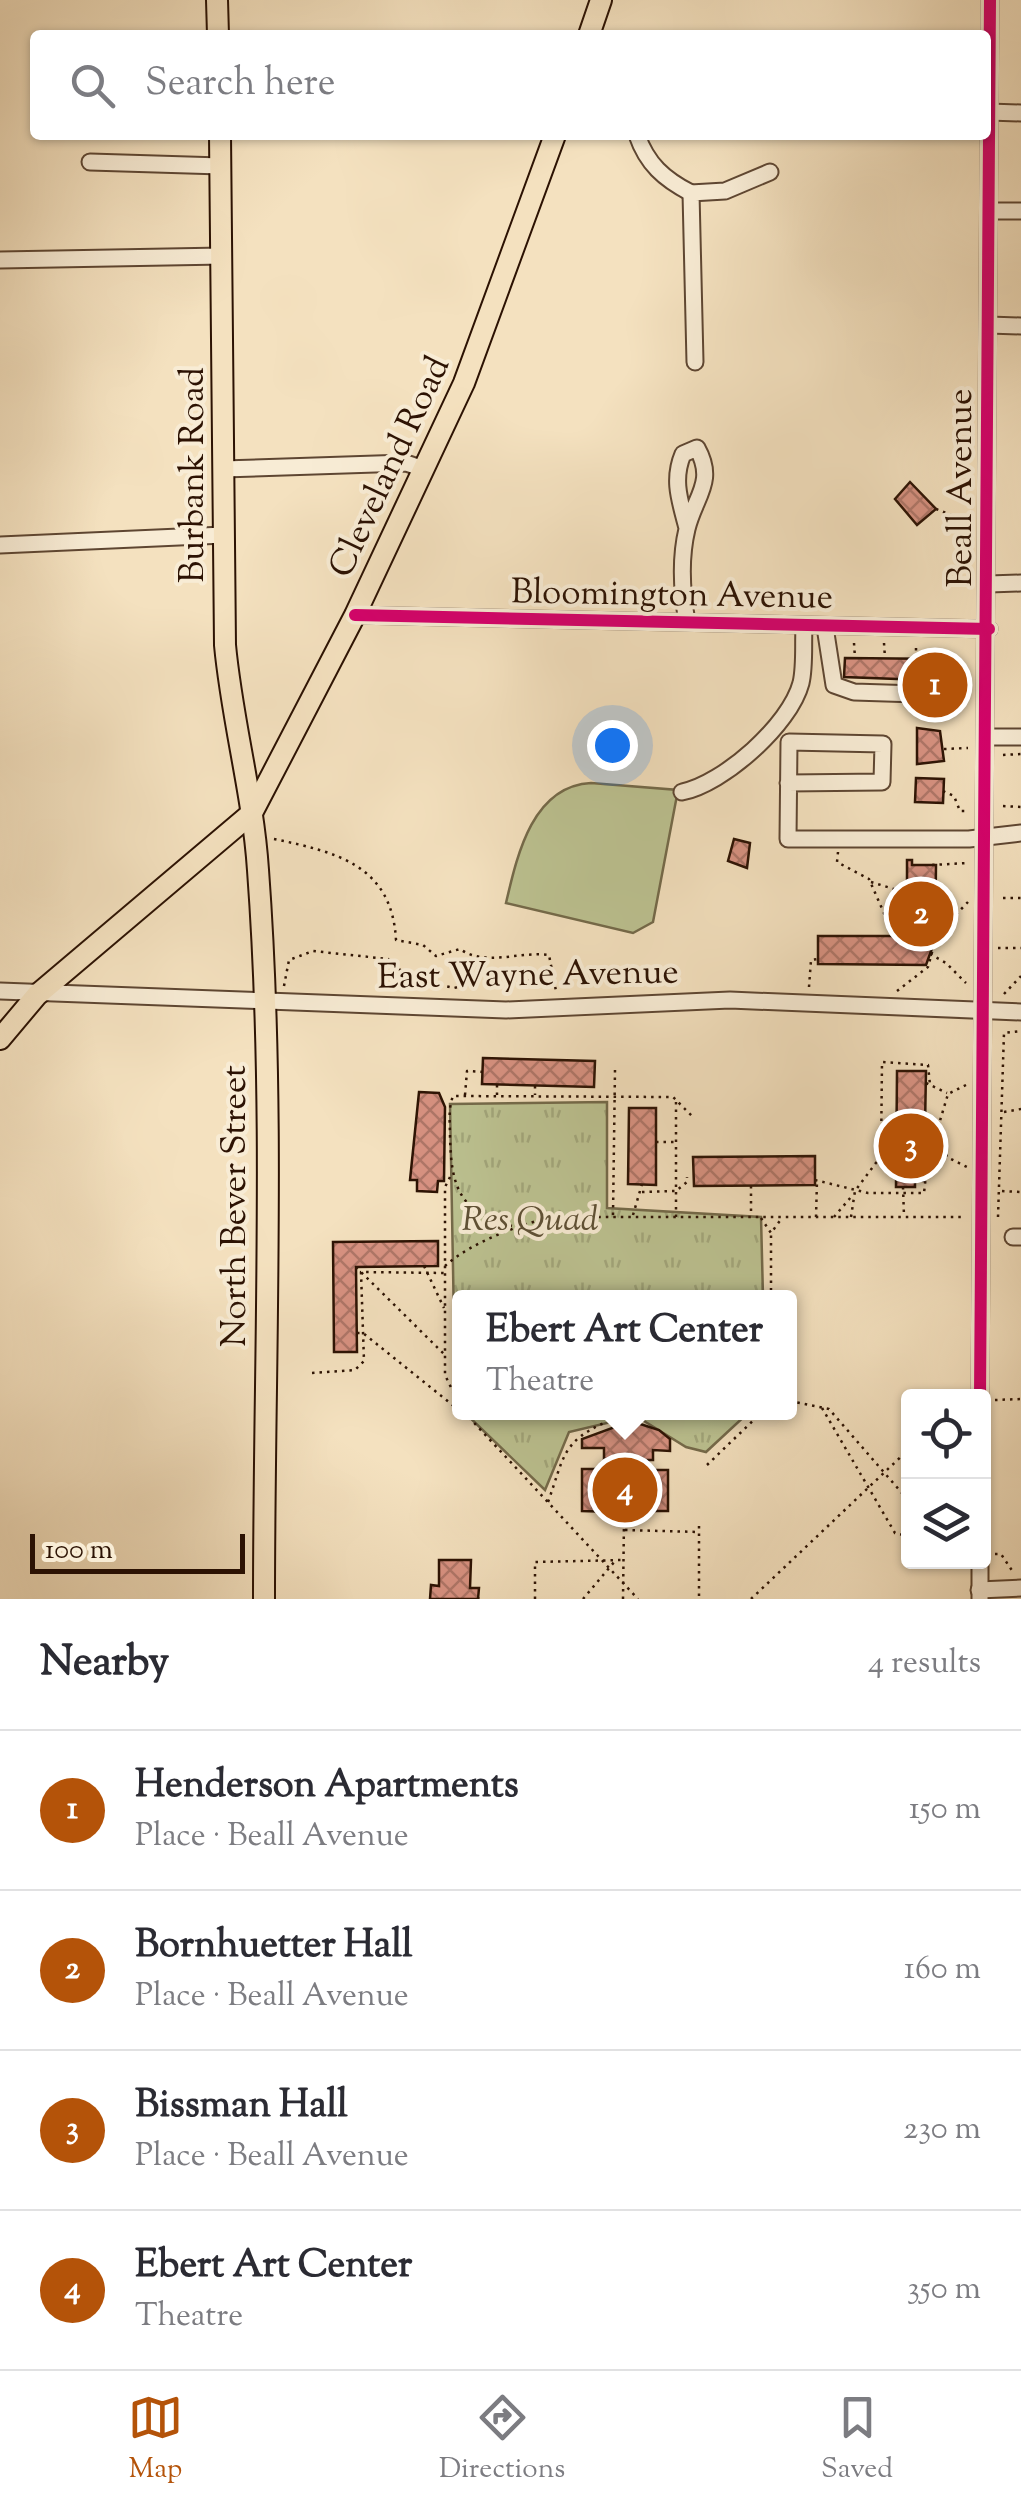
<!DOCTYPE html>
<html lang="en">
<head>
<meta charset="utf-8">
<style>
  body { margin:0; font-family:"Sorts Mill Goudy",serif; background:#f2f2f3; color:#2b2b33 }
  .controls { position:absolute; right:30px; bottom:30px; display:grid; overflow:hidden; border-radius:10px; box-shadow:0 2px 8px #0004 }
  .controls button { width:90px; height:90px; display:grid; place-items:center; padding:0; border:0; border-bottom:2px solid #e1e1e2; background:#fff; color:#2b2b33; font:50px sans-serif }
  .scale { position:absolute; left:30px; bottom:25px; width:215px; box-sizing:border-box; padding-left:10px; border:5px solid #2c1203; border-top:0; font-size:28px; line-height:35px; white-space:nowrap; color:#2c1203; -webkit-text-stroke:8px #f8ecd5; paint-order:stroke }
  .you { position:absolute; left:612px; top:745px; width:35px; height:35px; margin:-25px; border:8px solid #fff; border-radius:50%; background:#1a73e8; box-shadow:0 0 0 15px #1a73e833 }
  .badge { display:grid; place-items:center; width:65px; height:65px; border-radius:50%; background:#b45309; color:#fff; font-size:32px; font-weight:700 }
  .pin { position:absolute; translate:-50% -50%; border:5px solid #fff; box-shadow:0 2px 10px #0006 }
  .popup { position:absolute; left:452px; top:1290px; width:345px; height:130px; box-sizing:border-box; display:grid; place-content:center; border-radius:10px; background:#fff; filter:drop-shadow(0 2px 8px #0005); font-size:32px; white-space:nowrap; color:#7c7c81 }
  .popup b { font-size:38px; color:#2b2b33 }
  .popup::after { content:''; position:absolute; left:50%; top:100%; margin-left:-20px; border:20px solid transparent; border-top-color:#fff }
  .list { margin:0; padding:0; list-style:none }
  h2 { display:flex; justify-content:space-between; align-items:center; height:130px; margin:0; padding:0 40px; font-size:42px }
  h2 small { font-size:32px; font-weight:400; color:#7c7c81 }
  .list li { display:grid; grid-template-columns:65px 1fr auto; gap:30px; align-items:center; box-sizing:border-box; height:160px; padding:0 40px; border-top:2px solid #e1e1e2 }
  .list b { display:block; font-size:38px; white-space:nowrap }
  .list p { margin:0; font-size:32px; white-space:nowrap; color:#7c7c81 }
  .list em { font-size:32px; font-style:normal; color:#7c7c81 }
  .icon { flex:none; width:55px; height:55px; fill:none; stroke:currentColor; stroke-width:2; stroke-linecap:round; stroke-linejoin:round }
  .map { position:relative; flex:none; width:1021px; height:1599px; overflow:hidden }
  .search { position:absolute; background:#fff; box-shadow:0 2px 8px #0004; left:30px; right:30px; top:30px; height:110px; display:flex; align-items:center; gap:25px; box-sizing:border-box; padding:0 35px; border-radius:10px; color:#7c7c81; font-size:38px }
  .sheet { height:770px; background:#fff }
  nav { display:flex; justify-content:space-around; align-items:center; box-sizing:border-box; height:140px; border-top:2px solid #e1e1e2; background:#fff; font-size:28px; color:#7c7c81 }
  nav a { display:grid; justify-items:center; gap:5px }
  nav .on { color:#b45309 }
  .map>svg:first-child { display:block }
</style>
</head>
<body>
<div class="map">
<svg width="1021" height="1599" viewBox="0 0 1021 1599">
  <defs>
    <pattern id="park-tufts" width="24" height="20" patternUnits="userSpaceOnUse" patternTransform="scale(2.5)"><rect width="24" height="20" fill="#bcc291"/><path d="M3 7l-1-3M5 7V3M7 7l1-3M15 17l-1-3M17 17v-4M19 17l1-3" fill="none" stroke="#a2a67b"/></pattern>
    <pattern id="building-cross-hatch" width="8" height="8" patternUnits="userSpaceOnUse" patternTransform="scale(2.5)"><rect width="8" height="8" fill="#d89282"/><path d="M0 0l8 8M0 8l8-8" fill="none" stroke="#af7668"/></pattern>
  </defs>
  <rect width="100%" height="100%" fill="#f4e1bf"/>
  <filter id="stains"><feTurbulence type="fractalNoise" baseFrequency=".002" numOctaves="4"/><feColorMatrix values="0 0 0 0 .2 0 0 0 0 .09 0 0 0 0 .02 0 0 0 .5 -.17"/></filter>
  <radialGradient id="worn" r=".72"><stop offset=".6" stop-color="#630" stop-opacity="0"/><stop offset="1" stop-color="#630" stop-opacity=".3"/></radialGradient>
  <!-- park -->
  <g fill="url(#park-tufts)" stroke="#746a4a" stroke-width="2.5">
    <polygon points="607,1102 607,1208 761,1217 763,1297 460,1298 460,1395 455,1377 450,1104"/>
    <polygon points="465,1413 465,1412 748,1413 706,1452 686,1447 636,1416 569,1432 545,1490"/>
  </g>
  <!-- pitch -->
  <path fill="#bcc291" stroke="#746a4a" stroke-width="2.5" d="M 591,783 L 678,790 L 653,922 L 633,933 L 506,903 C 517,856 532,786 591,783 Z"/>
  <!-- building -->
  <g fill="url(#building-cross-hatch)" stroke="#2c1203" stroke-width="2.5">
    <polygon points="910,482 936,509 917,525 895,499"/>
    <polygon points="845,658 945,659 945,706 924,706 924,680 844,677"/>
    <polygon points="917,728 940,731 944,761 917,764"/>
    <polygon points="916,778 944,779 943,803 915,802"/>
    <polygon points="734,839 750,843 747,868 728,861"/>
    <polygon points="907,860 912,860 912,865 936,865 935,940 926,965 818,964 818,936 907,936"/>
    <polygon points="483,1058 595,1061 594,1087 482,1084"/>
    <polygon points="897,1071 926,1071 924,1181 915,1180 915,1187 896,1187"/>
    <polygon points="419,1092 439,1093 445,1107 444,1181 438,1181 437,1192 417,1191 417,1180 410,1180"/>
    <polygon points="629,1108 656,1108 656,1185 628,1184"/>
    <polygon points="815,1156 815,1185 694,1186 693,1157"/>
    <polygon points="438,1241 438,1266 356,1267 357,1352 334,1352 333,1242"/>
    <polygon points="631,1421 659,1430 670,1439 670,1451 653,1450 653,1460 639,1460 639,1470 668,1470 668,1511 636,1511 636,1520 615,1520 615,1512 582,1511 582,1469 620,1469 620,1459 604,1459 604,1448 582,1448 582,1439"/>
    <polygon points="439,1560 471,1560 470,1588 479,1588 478,1599 430,1599 431,1585 439,1586"/>
  </g>
  <g fill="none" stroke-linecap="round" stroke-linejoin="round">
    <defs>
      <g id="minor">
        <polyline points="989,112 1021,113"/>
        <path d="M 637,135 C 647,164 664,179 691,193"/>
        <polyline points="90,162 221,166"/>
        <polyline points="989,211 1021,211"/>
        <polyline points="0,260 223,256"/>
        <polyline points="989,325 1021,326"/>
        <polyline points="695,362 691,193 725,191 770,172"/>
        <polyline points="223,469 406,463 424,469"/>
        <path d="M 687,528 C 680,501 672,480 683,454 L 697,448 C 716,482 695,496 687,529 C 680,558 682,593 687,622"/>
        <polyline points="0,545 224,535"/>
        <polyline points="989,584 1021,583"/>
        <polyline points="355,615 989,629"/>
        <polyline points="825,627 834,685 854,692 917,694"/>
        <polyline points="986,737 1021,737"/>
        <polyline points="788,783 882,782 883,744 789,742 788,839 969,839 1021,833"/>
        <path d="M 682,792 C 723,784 790,725 801,683 C 805,666 803,645 804,627"/>
        <polyline points="0,991 506,1010 730,1000 1021,1012"/>
        <polyline points="1013,1237 1021,1237"/>
        <polyline points="980,1396 990,0"/>
        <polyline points="979,1590 1021,1588"/>
        <polyline points="980,1599 980,1562"/>
      </g>
      <g id="major">
        <polyline points="217,0 218,35"/>
        <polyline points="589,35 601,0"/>
        <path d="M 220,135 L 225,645 C 232,721 253,794 258,870 C 276,1112 264,1356 264,1599"/>
        <polyline points="0,1039 37,995 252,813 355,615 464,383 555,135"/>
      </g>
    </defs>
    <!-- minor casing -->
    <use href="#minor" stroke="#5e4632" stroke-width="19"/>
    <!-- major casing -->
    <use href="#major" stroke="#2c1203" stroke-width="24"/>
    <!-- path -->
    <g stroke="#2c1203" stroke-width="2.5" stroke-dasharray="2.5 5" stroke-linecap="butt">
      <polyline points="936,509 971,523"/>
      <polyline points="854,643 855,658"/>
      <polyline points="884,643 885,658"/>
      <polyline points="916,658 916,644"/>
      <polyline points="945,673 969,672"/>
      <polyline points="945,690 969,689"/>
      <polyline points="944,749 968,748"/>
      <polyline points="1003,755 1021,754"/>
      <polyline points="943,791 954,796 960,811 968,811"/>
      <polyline points="1003,806 1021,807"/>
      <path d="M 274,839 C 336,852 392,865 396,940 L 423,945 L 436,956 L 460,949 C 485,967 519,951 549,955 L 556,991"/>
      <polyline points="838,852 837,862 869,879 894,936"/>
      <polyline points="932,865 968,863"/>
      <polyline points="871,882 907,893"/>
      <polyline points="1003,898 1021,898"/>
      <polyline points="935,936 968,902"/>
      <polyline points="998,948 1021,948"/>
      <polyline points="930,954 946,963 966,983"/>
      <polyline points="284,986 289,960 313,951 388,959 409,978 454,988 489,979 556,981"/>
      <polyline points="809,987 811,960 818,959"/>
      <polyline points="897,991 928,967 937,934"/>
      <polyline points="1004,994 1021,976"/>
      <polyline points="926,1083 947,1093"/>
      <polyline points="966,1085 948,1094 939,1124 947,1157 967,1167"/>
      <polyline points="535,1086 535,1095"/>
      <polyline points="465,1095 467,1071 483,1072"/>
      <polyline points="497,1095 497,1085"/>
      <polyline points="1004,1112 1021,1109"/>
      <polyline points="925,1126 937,1127"/>
      <polyline points="656,1142 675,1142"/>
      <polyline points="925,1167 945,1157"/>
      <polyline points="450,1177 445,1187 445,1375 460,1406"/>
      <polyline points="815,1180 868,1193 924,1193 927,1166"/>
      <polyline points="751,1186 751,1215"/>
      <polyline points="903,1187 904,1216"/>
      <polyline points="1002,1191 1021,1192"/>
      <polyline points="642,1192 676,1191 687,1182 687,1177"/>
      <polyline points="613,1215 615,1070"/>
      <polyline points="633,1215 642,1184"/>
      <polyline points="676,1217 676,1101"/>
      <polyline points="816,1217 817,1181"/>
      <polyline points="834,1217 851,1197"/>
      <polyline points="851,1217 855,1191 881,1156 882,1062 928,1065 930,1085"/>
      <polyline points="998,1217 1004,1033 1021,1031"/>
      <polyline points="761,1218 771,1233 782,1218"/>
      <path d="M 512,1226 C 459,1213 451,1186 450,1136 C 450,1123 448,1109 453,1096 L 673,1097 L 693,1117"/>
      <polyline points="424,1266 444,1308"/>
      <path d="M 445,1266 C 470,1243 518,1225 552,1217 L 965,1217"/>
      <polyline points="356,1267 444,1354"/>
      <polyline points="771,1298 771,1233"/>
      <polyline points="357,1333 363,1333 460,1411"/>
      <polyline points="312,1373 355,1370 364,1361 361,1272 445,1273"/>
      <polyline points="995,1400 1021,1399"/>
      <polyline points="790,1401 829,1409 908,1500"/>
      <polyline points="822,1408 895,1533 908,1536"/>
      <polyline points="464,1412 638,1599"/>
      <polyline points="707,1465 762,1412"/>
      <path d="M 548,1502 C 564,1458 561,1442 606,1422"/>
      <polyline points="699,1526 699,1599"/>
      <polyline points="625,1530 699,1532"/>
      <polyline points="995,1554 1001,1554 1013,1572"/>
      <polyline points="946,1562 963,1568"/>
      <polyline points="478,1598 479,1599"/>
      <polyline points="535,1599 535,1562 623,1560"/>
      <polyline points="583,1599 615,1561"/>
      <polyline points="623,1599 624,1520"/>
      <polyline points="751,1599 908,1450"/>
    </g>
    <!-- minor -->
    <use href="#minor" stroke="#f8ecd5" stroke-width="15"/>
    <!-- major -->
    <use href="#major" stroke="#f4e1bf" stroke-width="20"/>
    <defs>
      <g id="cycleway">
        <polyline points="355,615 989,629"/>
        <polyline points="980,1396 990,0"/>
      </g>
    </defs>
    <!-- cycleway casing -->
    <use href="#cycleway" stroke="#f8ecd5" stroke-width="19"/>
    <!-- cycleway -->
    <use href="#cycleway" stroke="#d6006c" stroke-width="12"/>
  </g>
  <g text-anchor="middle" stroke-width="8" stroke-linejoin="round" paint-order="stroke">
    <!-- street labels -->
    <g font-size="35" fill="#2c1203" stroke="#f8ecd5">
      <text transform="translate(388 466) rotate(-65)" y="12">Cleveland Road</text>
      <text transform="translate(191 475) rotate(-90)" y="12">Burbank Road</text>
      <text transform="translate(959 488) rotate(-90)" y="12">Beall Avenue</text>
      <text transform="translate(672 593) rotate(1)" y="12">Bloomington Avenue</text>
      <text transform="translate(528 973) rotate(-1)" y="12">East Wayne Avenue</text>
      <text transform="translate(233 1206) rotate(-90)" y="12">North Bever Street</text>
    </g>
    <!-- park labels -->
    <g font-size="35" font-style="italic" fill="#5e5035" stroke="#f8ecd5">
      <text x="530" y="1230">Res Quad</text>
    </g>
  </g>
  <rect width="100%" height="100%" filter="url(#stains)"/>
  <rect width="100%" height="100%" fill="url(#worn)"/>
</svg>
<div class="controls">
<button><svg class="icon" aria-label="locate" viewBox="0 0 24 24"><circle cx="12" cy="12" r="6"/><path d="M12 2v4M12 18v4M2 12h4M18 12h4"/></svg></button>
<button><svg class="icon" aria-label="layers" viewBox="0 0 24 24"><path d="M12 4l9 5-9 5-9-5zM3 14l9 5 9-5"/></svg></button>
</div>
<div class="scale">100 m</div>
<div class="you"></div>
<div class="pin badge" style="left:935px;top:685px">1</div>
<div class="pin badge" style="left:921px;top:914px">2</div>
<div class="pin badge" style="left:911px;top:1146px">3</div>
<div class="pin badge" style="left:625px;top:1490px">4</div>
<div class="popup"><b>Ebert Art Center</b>Theatre</div>
<div class="search"><svg class="icon" aria-label="search" viewBox="0 0 24 24"><circle cx="10" cy="10" r="6"/><path d="M15 15l6 6"/></svg>Search here</div>
</div>
<section class="sheet">
<h2>Nearby<small>4 results</small></h2>
<ul class="list">
<li><span class="badge">1</span><div><b>Henderson Apartments</b><p>Place · Beall Avenue</p></div><em>150 m</em></li>
<li><span class="badge">2</span><div><b>Bornhuetter Hall</b><p>Place · Beall Avenue</p></div><em>160 m</em></li>
<li><span class="badge">3</span><div><b>Bissman Hall</b><p>Place · Beall Avenue</p></div><em>230 m</em></li>
<li><span class="badge">4</span><div><b>Ebert Art Center</b><p>Theatre</p></div><em>350 m</em></li>
</ul>
</section>
<nav>
<a class="on"><svg class="icon" aria-label="map" viewBox="0 0 24 24"><path d="M3 6l6-2 6 2 6-2v14l-6 2-6-2-6 2zM9 4v14M15 6v14"/></svg>Map</a>
<a><svg class="icon" aria-label="directions" viewBox="0 0 24 24"><path d="M12 3l9 9-9 9-9-9zM9 14v-3h6M13 9l2 2-2 2"/></svg>Directions</a>
<a><svg class="icon" aria-label="saved" viewBox="0 0 24 24"><path d="M7 4h10v16l-5-4-5 4z"/></svg>Saved</a>
</nav>
</body>
</html>
